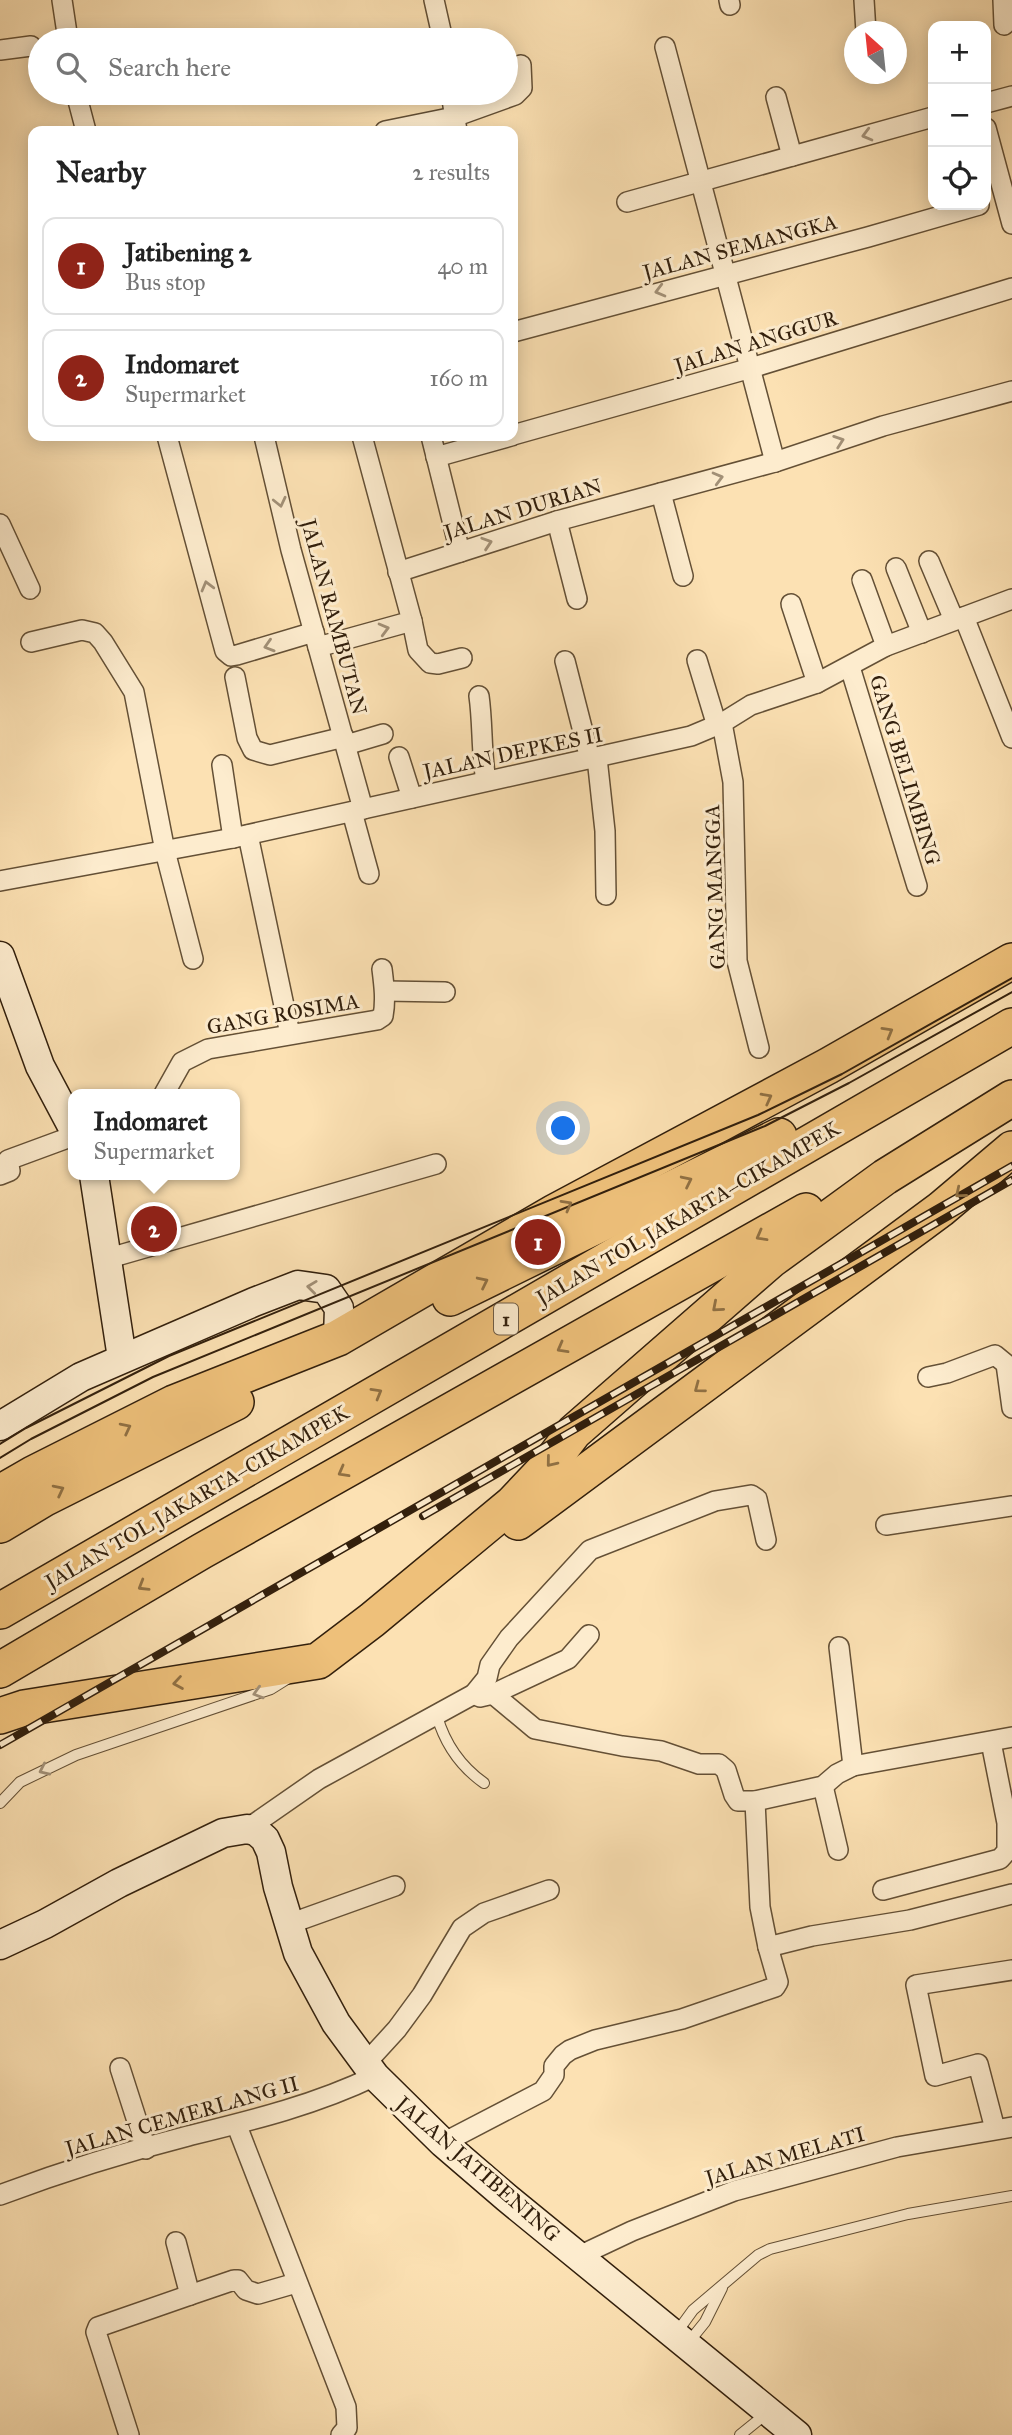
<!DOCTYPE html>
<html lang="en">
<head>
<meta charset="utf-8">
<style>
  body { margin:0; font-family:"IM FELL Great Primer",serif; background:#f6f6f6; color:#222 }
  .controls { position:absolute; right:21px; top:21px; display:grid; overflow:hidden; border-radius:14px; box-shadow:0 4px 18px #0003 }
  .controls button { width:63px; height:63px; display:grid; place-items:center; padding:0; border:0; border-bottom:2px solid #e0e0e0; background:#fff; color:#222; font:35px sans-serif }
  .compass { position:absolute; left:844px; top:21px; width:63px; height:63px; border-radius:50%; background:#fff; box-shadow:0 4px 18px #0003; rotate:333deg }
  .you { position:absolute; left:564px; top:1129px; width:24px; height:24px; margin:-18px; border:5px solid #fff; border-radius:50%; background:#1a73e8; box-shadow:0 0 0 10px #1a73e833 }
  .badge { display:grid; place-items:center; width:46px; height:46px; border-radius:50%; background:#8f2418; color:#fff; font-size:23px; font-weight:700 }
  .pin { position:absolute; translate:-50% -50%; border:4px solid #fff; box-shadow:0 2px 7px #0006 }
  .popup { position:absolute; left:68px; top:1089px; width:172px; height:91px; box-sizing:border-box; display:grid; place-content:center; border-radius:14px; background:#fff; filter:drop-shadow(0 2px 5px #0005); font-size:23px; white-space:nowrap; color:#767676 }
  .popup b { font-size:26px; color:#222 }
  .popup::after { content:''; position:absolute; left:50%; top:100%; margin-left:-14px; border:14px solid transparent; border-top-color:#fff }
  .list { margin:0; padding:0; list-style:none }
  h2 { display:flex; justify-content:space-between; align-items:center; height:91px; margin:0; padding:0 28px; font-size:30px }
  h2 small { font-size:23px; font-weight:400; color:#767676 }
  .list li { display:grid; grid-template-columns:46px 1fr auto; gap:21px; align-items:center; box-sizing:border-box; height:98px; margin:0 14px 14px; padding:0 14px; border:2px solid #e0e0e0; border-radius:14px }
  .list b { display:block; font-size:26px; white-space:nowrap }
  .list p { margin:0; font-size:23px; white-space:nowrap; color:#767676 }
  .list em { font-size:23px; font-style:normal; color:#767676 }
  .icon { flex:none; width:38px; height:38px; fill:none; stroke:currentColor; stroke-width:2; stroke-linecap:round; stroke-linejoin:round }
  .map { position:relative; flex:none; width:1012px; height:2435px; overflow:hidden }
  .search { position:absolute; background:#fff; box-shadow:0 4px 18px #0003; left:28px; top:28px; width:490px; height:77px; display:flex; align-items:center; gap:18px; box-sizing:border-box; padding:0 24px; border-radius:38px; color:#767676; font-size:26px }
  .panel { position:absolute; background:#fff; box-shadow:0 4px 18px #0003; left:28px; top:126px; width:490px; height:315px; border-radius:14px }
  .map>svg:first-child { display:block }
</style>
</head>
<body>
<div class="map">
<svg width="1012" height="2435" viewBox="0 0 1012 2435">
  <rect width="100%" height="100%" fill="#fce1b3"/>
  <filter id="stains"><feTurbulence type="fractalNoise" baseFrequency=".00286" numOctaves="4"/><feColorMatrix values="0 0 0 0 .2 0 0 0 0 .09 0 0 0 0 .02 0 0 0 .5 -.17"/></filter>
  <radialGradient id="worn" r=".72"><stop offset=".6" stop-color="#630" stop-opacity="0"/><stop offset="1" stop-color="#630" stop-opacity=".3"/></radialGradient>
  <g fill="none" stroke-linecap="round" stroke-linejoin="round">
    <defs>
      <g id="lane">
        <path d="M 437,1716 C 445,1744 460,1766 484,1783"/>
        <polyline points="0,1803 20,1782 76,1755 271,1689 287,1679"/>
        <polyline points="677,2332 693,2310 758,2255 770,2249 908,2214 1012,2196"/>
        <polyline points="688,2343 705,2322 722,2288"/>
        <polyline points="740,2435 766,2414"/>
      </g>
      <g id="street">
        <polyline points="62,0 68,40"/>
        <polyline points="434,0 443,40"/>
        <polyline points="729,0 730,5"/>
        <polyline points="864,0 866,32"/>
        <polyline points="1003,0 1004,25"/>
        <polyline points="665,47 775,462"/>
        <polyline points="0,50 31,46"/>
        <polyline points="76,93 86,131"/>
        <polyline points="451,93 457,131"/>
        <polyline points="776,97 792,156"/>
        <polyline points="986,103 1012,96"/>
        <polyline points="986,128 1012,224"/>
        <polyline points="385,131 454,117 515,95 522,88 521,65"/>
        <polyline points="627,202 933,117"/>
        <polyline points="513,332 868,237 979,205"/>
        <polyline points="513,435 751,368 1012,288"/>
        <polyline points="167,436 225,651 231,656 237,655 314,632"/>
        <polyline points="264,436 291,550 363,809"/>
        <polyline points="431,436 460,552"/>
        <polyline points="436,457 511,436"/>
        <polyline points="661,493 683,576"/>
        <polyline points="557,521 577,599"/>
        <polyline points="0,524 30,589"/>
        <polyline points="929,561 954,620"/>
        <polyline points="896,568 922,633"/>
        <polyline points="398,572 557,521 775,462 883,426 1012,391"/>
        <polyline points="862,580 886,646"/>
        <polyline points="791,604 817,683"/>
        <polyline points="964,617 1012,738"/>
        <polyline points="412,621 418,650 430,663 438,664 462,658"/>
        <polyline points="31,642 82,630 95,633 103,642 134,692 165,851 193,959"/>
        <polyline points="318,647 412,621 362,436"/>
        <polyline points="697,660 717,726"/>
        <polyline points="565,661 590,759"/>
        <polyline points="850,667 917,886"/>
        <polyline points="235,677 247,738 253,750 270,755 344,737"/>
        <path d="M 479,696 C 483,724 481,752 486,781"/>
        <polyline points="722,723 733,782 737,961 759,1048"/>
        <polyline points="346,745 383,734"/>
        <polyline points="399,757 412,798"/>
        <polyline points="597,758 605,831 606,895"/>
        <polyline points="222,765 233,838"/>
        <polyline points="352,812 369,874"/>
        <polyline points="248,835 290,1034"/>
        <polyline points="0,881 233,838 691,736 722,723 751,705 817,683 886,646 1012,599"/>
        <polyline points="385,991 445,992"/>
        <path d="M 164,1094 L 182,1062 L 208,1049 L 377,1020 L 383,1016 C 386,1000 384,985 382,969"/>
        <polyline points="0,1175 10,1171 8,1160 65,1139"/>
        <polyline points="106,1259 436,1164"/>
        <polyline points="928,1377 947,1373 995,1355 1006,1364 1012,1408"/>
        <polyline points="886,1525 1012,1506"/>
        <polyline points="839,1647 853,1766"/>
        <polyline points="474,1694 480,1697 493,1694 535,1729 622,1746 661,1751 699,1764 719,1764 726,1770 734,1795 738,1801 755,1801 823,1786 837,1774 853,1766 1012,1737"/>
        <polyline points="493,1694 568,1659 589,1635"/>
        <polyline points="823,1786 838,1850"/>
        <polyline points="755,1801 760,1907 768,1947 812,1936 910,1920 1012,1894"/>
        <polyline points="247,1829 319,1779 474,1694 487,1678 490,1665 509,1638 590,1550 715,1501 751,1495 757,1499 766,1540"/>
        <polyline points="883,1890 1000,1859 1007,1851 1007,1823 991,1742"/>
        <polyline points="289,1924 395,1886"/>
        <polyline points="365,2064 397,2029 422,1995 462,1928 484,1913 549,1890"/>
        <polyline points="120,2068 146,2149"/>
        <polyline points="237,2126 346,2407 347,2428 341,2435"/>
        <polyline points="995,2129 978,2064 935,2076 916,1985 1012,1970"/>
        <polyline points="443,2143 543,2091 554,2075 554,2066 563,2055 570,2050 595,2040 682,2019 775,1987 778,1982 768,1947"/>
        <path d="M 0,2195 C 61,2172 125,2152 188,2136 C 253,2120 315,2105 375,2076"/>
        <polyline points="176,2242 190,2295 234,2280 238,2280 246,2290 258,2294 296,2283"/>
        <polyline points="579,2256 632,2231 734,2191 897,2147 1012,2127"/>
        <polyline points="129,2435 96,2332 98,2327 190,2295"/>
      </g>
      <g id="secondary">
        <polyline points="0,956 40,1066 74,1130"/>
        <polyline points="94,1175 122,1358"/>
        <polyline points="0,1426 81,1377 254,1302 298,1285 326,1289 339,1308 338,1338"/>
        <polyline points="0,1945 45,1924 119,1883 223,1833 247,1829 256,1831 265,1839 271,1852 278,1887 298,1953 336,2023 375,2076 443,2143 507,2198 797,2435"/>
      </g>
      <g id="highway">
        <polyline points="450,1298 779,1136"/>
        <polyline points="0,1493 33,1474 174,1403 338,1338 555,1212 828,1066 1012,961"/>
        <polyline points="518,1522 941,1209 1012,1149"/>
        <polyline points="0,1525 45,1498 236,1402"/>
        <polyline points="0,1611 1012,1026"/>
        <polyline points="0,1670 202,1551 806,1211"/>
        <polyline points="0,1716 24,1708 318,1661 372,1620 512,1504 547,1467 574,1432 771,1260 885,1177 1012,1098"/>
      </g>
    </defs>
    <!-- lane casing -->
    <use href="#lane" stroke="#645036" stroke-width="12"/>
    <!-- street casing -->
    <use href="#street" stroke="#645036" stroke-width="22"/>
    <!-- secondary casing -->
    <use href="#secondary" stroke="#321f0c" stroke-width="31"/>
    <!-- highway casing -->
    <use href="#highway" stroke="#321f0c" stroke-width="38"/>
    <!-- lane -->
    <use href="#lane" stroke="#fdecce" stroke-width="10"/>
    <!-- street -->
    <use href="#street" stroke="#fdecce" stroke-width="19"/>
    <!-- secondary -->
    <use href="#secondary" stroke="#fdecce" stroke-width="28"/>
    <!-- highway -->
    <use href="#highway" stroke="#eec07a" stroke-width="35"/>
    <!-- tram -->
    <g stroke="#321f0c" stroke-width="2">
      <polyline points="0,1444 26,1428 169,1356 758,1115 842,1074 1012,978"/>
      <polyline points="0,1458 31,1439 153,1377 765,1126 849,1083 1012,992"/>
    </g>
    <defs>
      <g id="rail">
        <polyline points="423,1516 1012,1180"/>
        <polyline points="0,1745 1012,1166"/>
      </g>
    </defs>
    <!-- rail casing -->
    <use href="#rail" stroke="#321f0c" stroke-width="8"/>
    <!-- rail -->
    <use href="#rail" stroke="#fdecce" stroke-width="5" stroke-dasharray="16" stroke-linecap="butt"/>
  </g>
  <!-- one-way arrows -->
  <defs><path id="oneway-chevron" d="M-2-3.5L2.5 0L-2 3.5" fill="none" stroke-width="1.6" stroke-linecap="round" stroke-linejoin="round" transform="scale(1.75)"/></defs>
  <g stroke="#a29077">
    <use href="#oneway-chevron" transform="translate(867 135) rotate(165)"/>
    <use href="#oneway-chevron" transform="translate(660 291) rotate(165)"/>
    <use href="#oneway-chevron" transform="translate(839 441) rotate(-19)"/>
    <use href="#oneway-chevron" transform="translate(718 478) rotate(-15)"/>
    <use href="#oneway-chevron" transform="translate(280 502) rotate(77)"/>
    <use href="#oneway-chevron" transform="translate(487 543) rotate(-18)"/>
    <use href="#oneway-chevron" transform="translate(207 586) rotate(-105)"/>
    <use href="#oneway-chevron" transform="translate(384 629) rotate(-15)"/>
    <use href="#oneway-chevron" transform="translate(269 646) rotate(163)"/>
    <use href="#oneway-chevron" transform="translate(312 1287) rotate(-173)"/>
    <use href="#oneway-chevron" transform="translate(258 1693) rotate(163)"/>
    <use href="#oneway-chevron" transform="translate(44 1770) rotate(155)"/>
  </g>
  <g stroke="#907043">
    <use href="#oneway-chevron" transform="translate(888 1032) rotate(-30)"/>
    <use href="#oneway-chevron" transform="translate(767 1098) rotate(-28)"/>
    <use href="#oneway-chevron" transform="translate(687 1181) rotate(-26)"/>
    <use href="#oneway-chevron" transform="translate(960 1193) rotate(140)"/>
    <use href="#oneway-chevron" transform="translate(567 1205) rotate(-29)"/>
    <use href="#oneway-chevron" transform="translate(761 1236) rotate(151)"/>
    <use href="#oneway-chevron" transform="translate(483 1282) rotate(-26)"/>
    <use href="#oneway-chevron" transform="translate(717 1307) rotate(139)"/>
    <use href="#oneway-chevron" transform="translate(562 1348) rotate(151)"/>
    <use href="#oneway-chevron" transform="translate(699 1388) rotate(143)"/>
    <use href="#oneway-chevron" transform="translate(377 1393) rotate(-30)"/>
    <use href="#oneway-chevron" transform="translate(126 1428) rotate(-27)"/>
    <use href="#oneway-chevron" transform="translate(551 1462) rotate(129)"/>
    <use href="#oneway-chevron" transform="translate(343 1472) rotate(151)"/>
    <use href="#oneway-chevron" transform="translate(59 1490) rotate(-27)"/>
    <use href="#oneway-chevron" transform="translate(143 1586) rotate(149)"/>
    <use href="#oneway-chevron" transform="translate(178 1683) rotate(171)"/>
  </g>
  <g text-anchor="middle" stroke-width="6" stroke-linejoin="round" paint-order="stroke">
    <!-- shield labels -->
    <rect fill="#fdecce" stroke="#6f5c46" stroke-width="2" x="494" y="1303.5" width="24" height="31" rx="5"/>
    <g font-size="19" font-weight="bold" fill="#321f0c">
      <text x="506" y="1326">1</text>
    </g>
    <!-- street labels -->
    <g font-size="21" fill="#321f0c" stroke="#fdecce">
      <text transform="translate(740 247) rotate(-15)" y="7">JALAN SEMANGKA</text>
      <text transform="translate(756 342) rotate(-17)" y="7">JALAN ANGGUR</text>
      <text transform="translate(523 509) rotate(-17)" y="7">JALAN DURIAN</text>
      <text transform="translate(334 617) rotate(75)" y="7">JALAN RAMBUTAN</text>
      <text transform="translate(513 753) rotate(-12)" y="7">JALAN DEPKES II</text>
      <text transform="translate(905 770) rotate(73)" y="7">GANG BELIMBING</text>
      <text transform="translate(715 887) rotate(-92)" y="7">GANG MANGGA</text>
      <text transform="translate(283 1014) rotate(-10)" y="7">GANG ROSIMA</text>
      <text transform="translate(688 1213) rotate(-30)" y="7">JALAN TOL JAKARTA–CIKAMPEK</text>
      <text transform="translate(197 1497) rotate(-30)" y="7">JALAN TOL JAKARTA–CIKAMPEK</text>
      <text transform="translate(182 2116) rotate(-16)" y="7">JALAN CEMERLANG II</text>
      <text transform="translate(785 2156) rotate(-16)" y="7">JALAN MELATI</text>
      <text transform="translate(478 2169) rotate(41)" y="7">JALAN JATIBENING</text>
    </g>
  </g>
  <rect width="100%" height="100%" filter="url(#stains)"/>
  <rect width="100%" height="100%" fill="url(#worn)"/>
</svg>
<div class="controls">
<button>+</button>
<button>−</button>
<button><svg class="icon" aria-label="locate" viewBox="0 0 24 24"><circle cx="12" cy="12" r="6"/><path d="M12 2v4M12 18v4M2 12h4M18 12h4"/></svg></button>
</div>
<svg class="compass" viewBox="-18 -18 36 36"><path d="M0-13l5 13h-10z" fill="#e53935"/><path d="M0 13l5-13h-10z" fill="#767676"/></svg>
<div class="you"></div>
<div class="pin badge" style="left:538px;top:1242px">1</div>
<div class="pin badge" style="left:154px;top:1229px">2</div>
<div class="popup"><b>Indomaret</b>Supermarket</div>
<div class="search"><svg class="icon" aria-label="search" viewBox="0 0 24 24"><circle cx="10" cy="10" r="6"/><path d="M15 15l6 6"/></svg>Search here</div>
<section class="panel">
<h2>Nearby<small>2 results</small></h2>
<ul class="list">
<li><span class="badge">1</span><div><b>Jatibening 2</b><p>Bus stop</p></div><em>40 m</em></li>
<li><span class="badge">2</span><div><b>Indomaret</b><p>Supermarket</p></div><em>160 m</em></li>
</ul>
</section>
</div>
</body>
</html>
